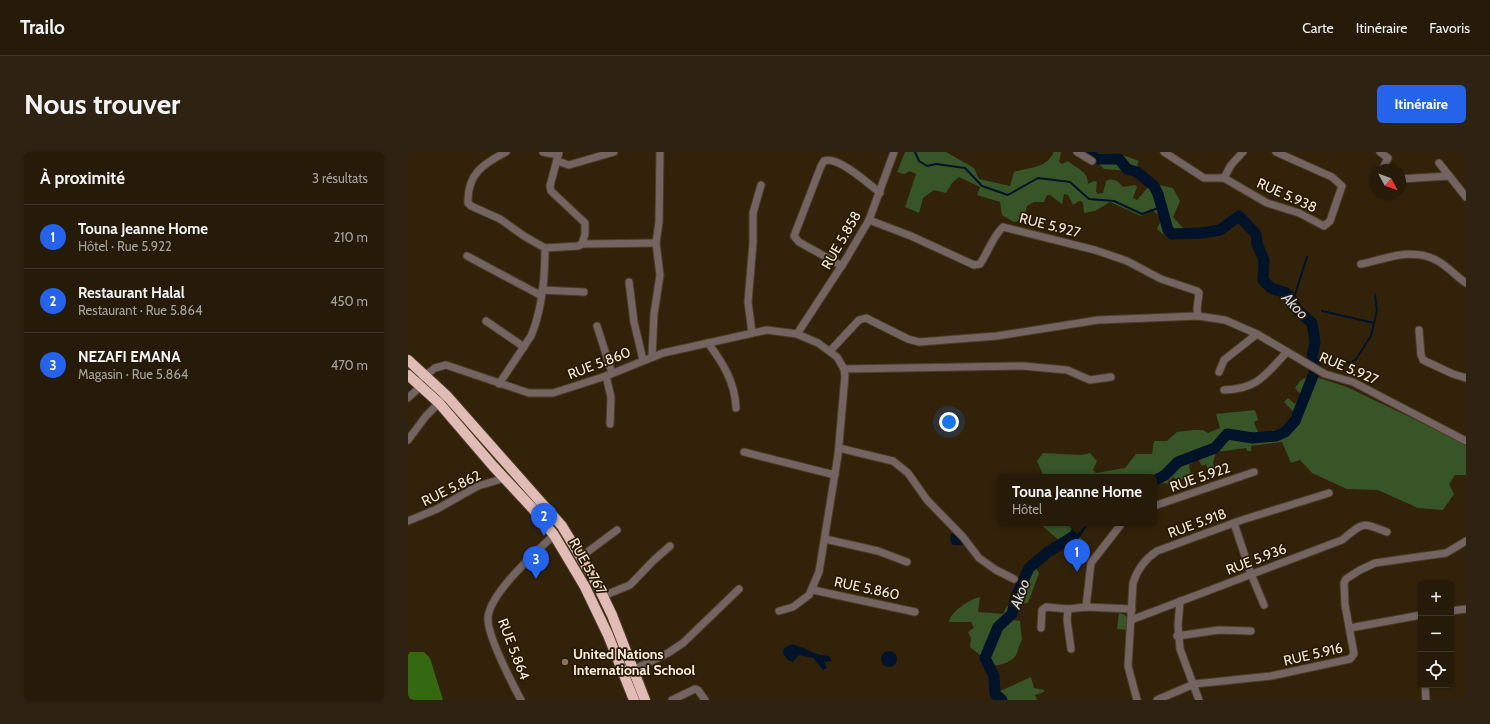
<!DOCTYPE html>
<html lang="fr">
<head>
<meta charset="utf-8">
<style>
  body { margin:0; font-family:Cabin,sans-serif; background:#2e2312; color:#f1f3f6 }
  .controls { position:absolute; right:12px; bottom:12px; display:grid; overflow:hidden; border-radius:6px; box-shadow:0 1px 3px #0004 }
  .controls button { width:36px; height:36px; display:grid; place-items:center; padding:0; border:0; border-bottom:1px solid #423829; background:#261a08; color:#f1f3f6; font:20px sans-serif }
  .compass { position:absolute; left:962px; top:12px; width:36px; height:36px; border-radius:50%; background:#261a08; box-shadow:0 1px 3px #0004; rotate:131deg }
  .you { position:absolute; left:541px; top:270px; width:14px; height:14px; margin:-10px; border:3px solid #fff; border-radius:50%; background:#1a73e8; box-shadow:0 0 0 6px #1a73e833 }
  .badge { display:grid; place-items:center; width:26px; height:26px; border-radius:50%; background:#2563eb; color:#fff; font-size:13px; font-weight:700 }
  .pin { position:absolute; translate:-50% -33px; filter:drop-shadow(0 1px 2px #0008) }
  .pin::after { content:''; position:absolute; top:21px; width:14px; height:12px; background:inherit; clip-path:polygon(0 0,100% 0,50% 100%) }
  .popup { position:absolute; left:589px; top:322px; width:160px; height:52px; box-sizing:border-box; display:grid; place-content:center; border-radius:6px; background:#261a08; filter:drop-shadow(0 1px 3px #0005); font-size:13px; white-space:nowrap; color:#a4a19c }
  .popup b { font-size:15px; color:#f1f3f6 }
  .popup::after { content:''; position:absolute; left:50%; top:100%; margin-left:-8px; border:8px solid transparent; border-top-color:#261a08 }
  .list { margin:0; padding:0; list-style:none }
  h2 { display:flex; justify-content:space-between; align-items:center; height:52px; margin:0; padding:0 16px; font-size:17px }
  h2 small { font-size:13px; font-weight:400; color:#a4a19c }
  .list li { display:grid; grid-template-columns:26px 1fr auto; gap:12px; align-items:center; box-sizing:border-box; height:64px; padding:0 16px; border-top:1px solid #423829 }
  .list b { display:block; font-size:15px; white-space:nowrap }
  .list p { margin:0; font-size:13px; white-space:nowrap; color:#a4a19c }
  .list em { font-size:13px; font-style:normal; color:#a4a19c }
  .icon { flex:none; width:22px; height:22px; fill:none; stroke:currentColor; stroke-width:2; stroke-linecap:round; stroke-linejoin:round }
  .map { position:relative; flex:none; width:1058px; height:548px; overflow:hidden; border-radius:6px }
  header { display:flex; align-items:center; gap:24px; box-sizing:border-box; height:56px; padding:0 20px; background:#261a08; border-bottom:1px solid #423829 }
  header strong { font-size:19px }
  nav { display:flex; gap:22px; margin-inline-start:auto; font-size:14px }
  .intro { display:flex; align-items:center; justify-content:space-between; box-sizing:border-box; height:96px; padding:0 24px }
  h1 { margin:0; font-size:28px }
  .button { padding:10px 18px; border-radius:6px; background:#2563eb; color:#fff; font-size:14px; font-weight:700 }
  main { display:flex; gap:24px; padding:0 24px }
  aside { flex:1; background:#261a08; border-radius:6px; box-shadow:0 1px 3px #0004 }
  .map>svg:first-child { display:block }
</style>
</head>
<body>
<header>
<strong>Trailo</strong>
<nav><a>Carte</a><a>Itinéraire</a><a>Favoris</a></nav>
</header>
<div class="intro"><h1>Nous trouver</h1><a class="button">Itinéraire</a></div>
<main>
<aside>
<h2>À proximité<small>3 résultats</small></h2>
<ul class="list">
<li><span class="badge">1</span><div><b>Touna Jeanne Home</b><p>Hôtel · Rue 5.922</p></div><em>210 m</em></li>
<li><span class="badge">2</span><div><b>Restaurant Halal</b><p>Restaurant · Rue 5.864</p></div><em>450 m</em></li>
<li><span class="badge">3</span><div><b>NEZAFI EMANA</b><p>Magasin · Rue 5.864</p></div><em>470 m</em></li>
</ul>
</aside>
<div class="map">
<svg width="1058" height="548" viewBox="0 0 1058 548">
  <rect width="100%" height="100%" fill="#32220a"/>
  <!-- green -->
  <g fill="#375527">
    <path d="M 497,0 L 538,0 L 566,16 L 571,27 L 602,34 L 606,20 C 621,15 638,17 646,0 L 653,0 L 651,10 L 654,12 L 660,9 C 669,17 680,19 680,32 L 686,29 L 689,30 L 688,40 L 690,42 L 695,41 L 698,29 C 705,25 711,30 715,35 L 727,33 L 729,35 L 725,46 L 729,48 L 741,34 L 724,19 L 696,17 L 686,7 L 673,0 L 712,2 L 731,9 L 729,13 C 730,15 749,32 751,33 C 756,34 761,35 765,36 L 772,49 L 765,65 L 776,77 L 768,87 L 755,82 L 749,77 L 754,66 L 743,57 L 733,64 L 702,50 L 687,59 L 676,61 L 675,50 L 671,49 L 665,53 L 660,43 L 656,42 L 654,52 L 642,43 L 639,43 L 636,50 L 626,50 L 619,54 L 615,68 L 606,70 L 594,63 L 592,50 L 569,43 L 572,35 L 551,25 L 544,31 L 538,41 L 526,38 L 515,46 L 511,61 L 497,55 L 508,22 L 502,19 L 496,22 L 489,20 Z"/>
    <polygon points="902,223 939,235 1058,292 1058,323 1047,323 1041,332 1046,342 1035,358 1010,356 970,338 939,337 904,321 892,308 883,311 874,290 843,294 843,299 839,299 838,296 808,300 805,311 808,320 802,322 798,312 794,314 790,307 781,313 783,323 770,329 765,325 763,327 763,332 755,331 746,334 746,325 636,325 629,309 635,301 673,303 682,301 689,309 685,318 688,321 717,316 728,302 744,302 746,289 759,289 769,280 786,278 795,278 800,281 812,276 808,262 847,258 850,268 846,270 851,283 866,278 870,282 881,273 886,260 876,250 880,246 887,252 893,242 887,236 892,229"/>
    <path d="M 631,371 L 676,371 L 669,382 L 680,394 L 672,402 L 655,394 L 638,404 L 627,415 L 631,421 L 620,451 L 609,452 L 606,468 L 612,469 L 614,488 C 611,493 611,495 609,501 C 606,510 594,512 586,514 L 562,495 L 563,486 L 560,480 L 566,476 L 563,470 L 541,470 C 543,459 562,447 572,445 L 570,460 L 595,462 L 599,454 L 604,454 L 609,436 L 614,423 L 644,393 L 648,396 L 653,390 Z"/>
    <polygon points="711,461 717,463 721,467 720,478 709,477"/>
    <polygon points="623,525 626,536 636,538 636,540 627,543 629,548 598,548 590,540"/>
  </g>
  <!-- forest -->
  <polygon fill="#356911" points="2,500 16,500 22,506 35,548 0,548 0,503"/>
  <!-- water -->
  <g fill="#011329">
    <polygon points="549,380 555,387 556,393 545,393 542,389 543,382"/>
    <polygon points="385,492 412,503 421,504 424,509 416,510 419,516 415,518 405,506 391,503 385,510 380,508 375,502 376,496"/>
    <circle cx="481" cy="507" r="8"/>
  </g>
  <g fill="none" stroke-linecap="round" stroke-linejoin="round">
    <!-- stream -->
    <g stroke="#011329" stroke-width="2">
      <polyline points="507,0 511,9 519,14 528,12 557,16 574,34 600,43 630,26 662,30 681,47 706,49 734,62 753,55"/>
      <polyline points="885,149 899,105"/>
      <polyline points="914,159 966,171"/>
      <polyline points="907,209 923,208 942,211 948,207 963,184 969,158 967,143"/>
    </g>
    <!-- river -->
    <g stroke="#011329" stroke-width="11">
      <polyline points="682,0 683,4 690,7 711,7 719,17 729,20 746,34 750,42 760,78 764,82 794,81 812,78 831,64 848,82 849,92 856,108 855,128 863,136 878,141 883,146 889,158 904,171 907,190 904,206 908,216 887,269 877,280 868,284 845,286 819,282 807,296 770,310 757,323 746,329"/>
      <polyline points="594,548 587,542 586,524 577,506 590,475 604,462 608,445 621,416 640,400 666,384 674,371"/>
    </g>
    <defs>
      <g id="minor">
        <path d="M 98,0 C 75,12 59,22 60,51 L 63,54 L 92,67 L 116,84 L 137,96"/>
        <polyline points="135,0 150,3"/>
        <polyline points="669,0 684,9"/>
        <polyline points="756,0 796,26 816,26"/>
        <polyline points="835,0 823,13 816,26 859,51 891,61 916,74 922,69 934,34 924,25 868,0"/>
        <polyline points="972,0 980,6 974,18"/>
        <polyline points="149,9 161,13 206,0"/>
        <polyline points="1031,11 1058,45"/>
        <polyline points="992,27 1041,24"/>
        <path d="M 461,68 L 503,84 L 566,113 L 572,112 C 580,100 585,84 595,75 L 687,98 L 719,109 L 753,127 L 789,139 L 791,141 L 789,157 L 790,164 L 817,168 L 849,182 L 917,222 L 945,230 L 1058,289"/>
        <polyline points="174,92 248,91"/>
        <polyline points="59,104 132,143"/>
        <path d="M 953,112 C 978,107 1003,95 1028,108 C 1040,114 1047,124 1058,131"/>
        <path d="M 434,114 L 391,90 L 386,84 L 413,14 L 416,9 C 429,3 461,32 472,41"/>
        <polyline points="221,130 226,170 235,208"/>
        <polyline points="134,138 176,140"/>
        <polyline points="78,169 116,195"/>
        <polyline points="189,174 204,221"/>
        <polyline points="1011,178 1013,203 1015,208 1045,222 1058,226"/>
        <polyline points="344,181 340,150 345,91 345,61 353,33"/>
        <polyline points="389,182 438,107 461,68 486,0"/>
        <path d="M 300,191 C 315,211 327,230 328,256"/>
        <polyline points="422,199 451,168 458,166 500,187 511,190 589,184 690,168 790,164"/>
        <polyline points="244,205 246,162 252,123 248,91 251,70 252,0"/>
        <polyline points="436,217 615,214 659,218 682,228 703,225"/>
        <polyline points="811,220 816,208 849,182"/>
        <polyline points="198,224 203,245 202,272"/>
        <polyline points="14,226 27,216 38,213 121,241 145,241 198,224 255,201 359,178 389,182 410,191 429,205 436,217 437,224 430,303 411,420 401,443 385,455 371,459"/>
        <path d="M 91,232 L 123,184 C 134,158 137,124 137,96 L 170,94 L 174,92 L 177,82 L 177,71 L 143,39 L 142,34 L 151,0"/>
        <path d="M 816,238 C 850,237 857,223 879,200"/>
        <polyline points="0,246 12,235"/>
        <polyline points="0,288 18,264 34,248"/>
        <polyline points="431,296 485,309 500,321 519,348 555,385 571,406 588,418 606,427"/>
        <polyline points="336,300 427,323"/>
        <polyline points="746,354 846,320"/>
        <polyline points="0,369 29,357 70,334 97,326"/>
        <polyline points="826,371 843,422 856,453"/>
        <polyline points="417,387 470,399 499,410"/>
        <polyline points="174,404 209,378"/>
        <polyline points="405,438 507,460"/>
        <polyline points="195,444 222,433 246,408 262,394"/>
        <polyline points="772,449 770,473 772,497 791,548"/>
        <polyline points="678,455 683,411 714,371"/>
        <polyline points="1043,459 1058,457"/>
        <path d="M 723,468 L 934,388 C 956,370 953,370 979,380"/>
        <polyline points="633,476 634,458 638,455 660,457"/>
        <polyline points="942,476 1013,463"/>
        <polyline points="769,484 811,478 843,479"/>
        <polyline points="663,497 659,468 660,457 678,455 724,457"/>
        <polyline points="225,518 260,501 275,491 331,437"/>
        <polyline points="1017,533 1018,548"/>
        <path d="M 113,548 C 104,531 79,483 80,466 C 81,442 128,400 146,383"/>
        <polyline points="264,548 287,537 290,538 297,548"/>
        <path d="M 729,548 L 720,514 L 725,431 C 729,418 737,407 749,399 L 834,368 L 921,341"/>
        <polyline points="749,548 786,532 863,524 942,507 946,502 937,453 936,431 938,427 952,418 967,411 1038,401 1058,389"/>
      </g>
      <g id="highway">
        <polyline points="0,208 39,244 154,374 189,432 204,463 237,548"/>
        <polyline points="0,223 31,251 85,314 125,357 146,383 177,435 200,483 226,548"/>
      </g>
    </defs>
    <!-- minor casing -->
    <use href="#minor" stroke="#4d3e27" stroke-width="9"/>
    <!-- highway casing -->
    <use href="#highway" stroke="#4d3e27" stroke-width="12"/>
    <!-- minor -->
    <use href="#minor" stroke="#736462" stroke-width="7"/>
    <!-- highway -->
    <use href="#highway" stroke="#e1bbb5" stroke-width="10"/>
  </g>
  <!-- markers -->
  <circle fill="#8d6e63" stroke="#281902" stroke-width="1.5" cx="157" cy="510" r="4"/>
  <g text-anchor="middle" stroke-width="3.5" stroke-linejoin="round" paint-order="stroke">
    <!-- street labels -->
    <g font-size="14" fill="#f5eadc" stroke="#281902">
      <text transform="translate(879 43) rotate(24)" y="5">RUE 5.938</text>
      <text transform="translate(642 73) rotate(14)" y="5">RUE 5.927</text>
      <text transform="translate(433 88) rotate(-60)" y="5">RUE 5.858</text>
      <text transform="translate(191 211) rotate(-21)" y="5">RUE 5.860</text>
      <text transform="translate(941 216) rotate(23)" y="5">RUE 5.927</text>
      <text transform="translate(792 325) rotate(-19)" y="5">RUE 5.922</text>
      <text transform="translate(43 336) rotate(-26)" y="5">RUE 5.862</text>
      <text transform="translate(789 371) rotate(-20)" y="5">RUE 5.918</text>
      <text transform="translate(848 407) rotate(-21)" y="5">RUE 5.936</text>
      <text transform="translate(180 414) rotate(61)" y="5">RUE 5.767</text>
      <text transform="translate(459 436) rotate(12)" y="5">RUE 5.860</text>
      <text transform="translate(106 497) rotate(69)" y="5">RUE 5.864</text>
      <text transform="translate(905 502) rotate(-13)" y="5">RUE 5.916</text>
    </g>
    <!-- poi labels -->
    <g font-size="14" font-weight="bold" fill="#f5eadc" stroke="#281902" text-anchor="start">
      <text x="165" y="507">United Nations<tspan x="165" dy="16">International School</tspan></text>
    </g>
    <!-- water labels -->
    <g font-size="15" font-style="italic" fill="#cadaed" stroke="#281902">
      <text transform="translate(887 154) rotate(46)" y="5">Akoo</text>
      <text transform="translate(612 442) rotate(-70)" y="5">Akoo</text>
    </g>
  </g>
</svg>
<div class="controls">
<button>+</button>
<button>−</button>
<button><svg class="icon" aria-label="locate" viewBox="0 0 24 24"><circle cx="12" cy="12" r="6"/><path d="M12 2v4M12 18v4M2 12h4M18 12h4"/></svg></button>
</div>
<svg class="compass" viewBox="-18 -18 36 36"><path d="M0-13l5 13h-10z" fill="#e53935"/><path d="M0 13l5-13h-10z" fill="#a4a19c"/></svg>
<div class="you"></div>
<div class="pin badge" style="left:669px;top:420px">1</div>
<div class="popup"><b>Touna Jeanne Home</b>Hôtel</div>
<div class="pin badge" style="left:136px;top:384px">2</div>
<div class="pin badge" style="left:128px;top:427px">3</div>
</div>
</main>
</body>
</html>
